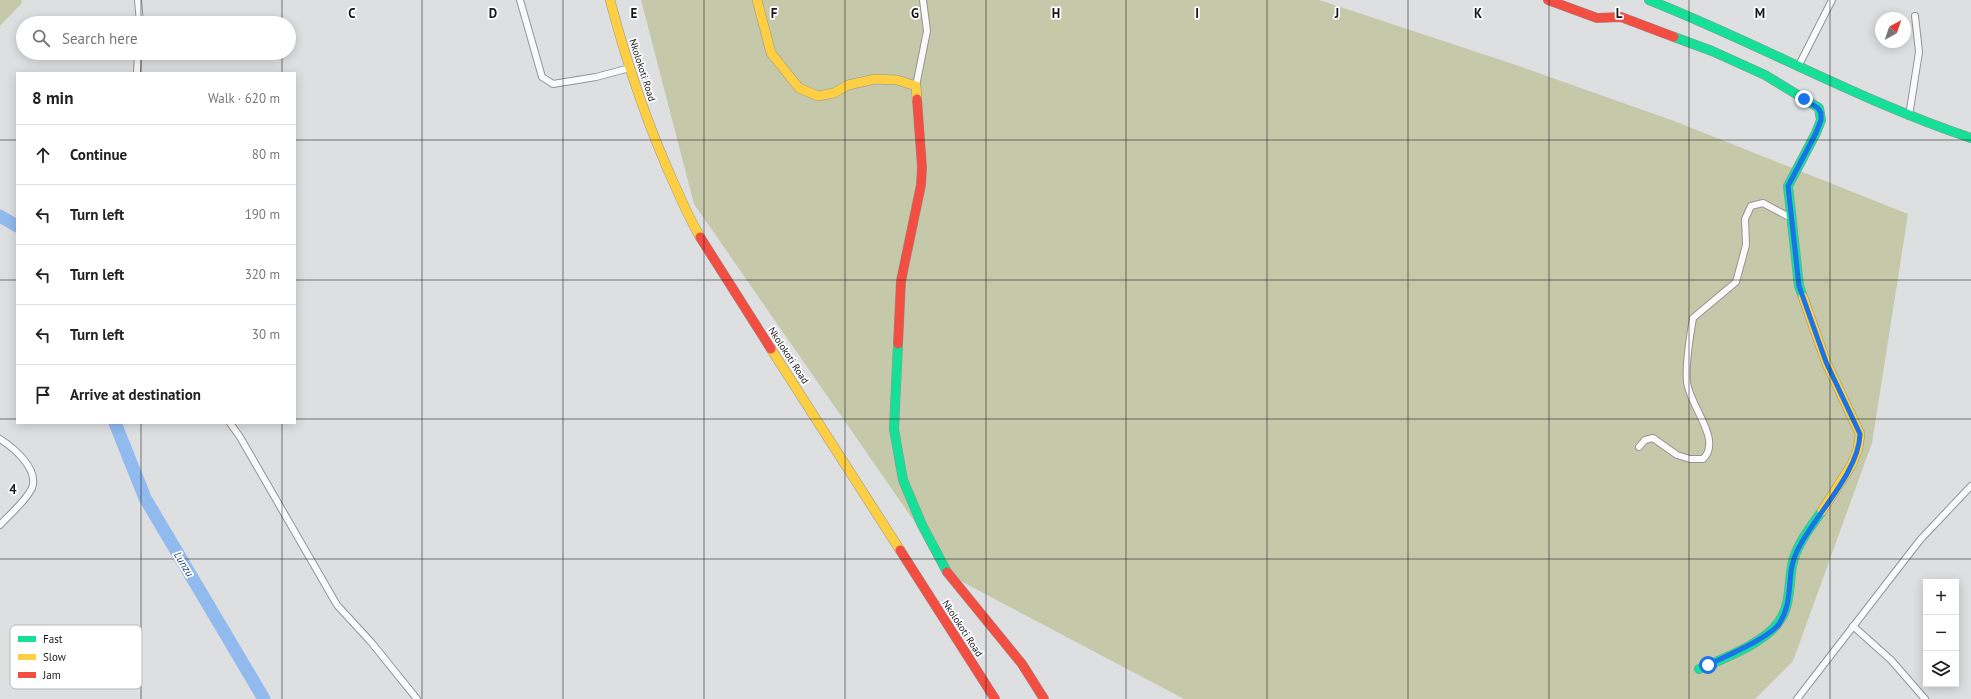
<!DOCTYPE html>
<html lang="en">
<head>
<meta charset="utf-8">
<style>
  body { margin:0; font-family:"PT Sans",sans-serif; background:#f2f2f2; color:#222 }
  .controls { position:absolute; right:12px; bottom:12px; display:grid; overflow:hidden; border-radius:0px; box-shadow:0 2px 10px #0003 }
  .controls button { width:36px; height:36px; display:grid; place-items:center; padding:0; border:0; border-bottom:1px solid #e0e0e0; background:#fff; color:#222; font:20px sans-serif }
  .compass { position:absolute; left:1875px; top:12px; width:36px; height:36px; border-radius:50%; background:#fff; box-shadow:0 2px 10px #0003; rotate:40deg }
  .stop { position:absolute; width:12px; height:12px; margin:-9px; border:3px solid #1a73e8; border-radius:50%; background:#fff }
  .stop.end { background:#1a73e8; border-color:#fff; box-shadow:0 1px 4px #0008 }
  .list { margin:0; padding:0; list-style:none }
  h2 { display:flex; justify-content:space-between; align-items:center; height:52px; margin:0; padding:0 16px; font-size:17px }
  h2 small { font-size:13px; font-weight:400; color:#767676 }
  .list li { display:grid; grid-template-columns:26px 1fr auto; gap:12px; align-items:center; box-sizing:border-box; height:60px; padding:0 16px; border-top:1px solid #e0e0e0 }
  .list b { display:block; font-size:15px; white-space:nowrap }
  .list em { font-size:13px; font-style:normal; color:#767676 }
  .icon { flex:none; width:22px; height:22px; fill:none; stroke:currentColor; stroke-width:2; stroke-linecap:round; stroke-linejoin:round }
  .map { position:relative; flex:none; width:1971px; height:699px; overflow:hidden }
  .search { position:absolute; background:#fff; box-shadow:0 2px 10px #0003; left:16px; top:16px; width:280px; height:44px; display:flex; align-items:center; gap:10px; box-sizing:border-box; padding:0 14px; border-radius:22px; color:#767676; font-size:15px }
  .panel { position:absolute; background:#fff; box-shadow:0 2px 10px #0003; left:16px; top:72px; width:280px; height:352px; border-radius:0px }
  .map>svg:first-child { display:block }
</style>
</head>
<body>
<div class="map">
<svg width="1971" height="699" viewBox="0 0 1971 699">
  <rect width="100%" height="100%" fill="#dddfe1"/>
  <!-- green -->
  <g fill="#c5c8a9">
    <polygon points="0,0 21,0 22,3 0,26"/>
    <polygon points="641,0 1319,0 1513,64 1674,121 1908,214 1872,443 1793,661 1755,699 1184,699 953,577 694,204"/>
  </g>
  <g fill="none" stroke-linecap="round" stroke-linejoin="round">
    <!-- river -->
    <g stroke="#91baee" stroke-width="13">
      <polyline points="0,216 17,226"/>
      <polyline points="115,423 145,498 264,699"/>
    </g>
    <defs>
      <g id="street">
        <polyline points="138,0 140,23"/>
        <polyline points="520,0 542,77 553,84 596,77 630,68"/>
        <polyline points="1798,67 1832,0"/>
        <polyline points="137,73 138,53"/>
        <polyline points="916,86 927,31 923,0"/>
        <polyline points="1909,116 1919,52 1915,16"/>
        <polyline points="230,423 240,437 337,605 371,642 417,699"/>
        <path d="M 0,439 C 14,448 39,469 32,488 C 26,501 10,514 0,525"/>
        <path d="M 1639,447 L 1645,440 L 1653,438 L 1677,455 L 1690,459 L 1703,459 C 1723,440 1689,405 1687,382 C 1685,363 1690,337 1693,318 L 1736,282 L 1746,245 L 1745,219 L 1751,206 L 1763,203 L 1791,218"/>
        <polyline points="1853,626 1891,660 1925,699"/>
        <polyline points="1797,699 1920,540 1971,486"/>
      </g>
      <g id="fast">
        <path d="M 1649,0 C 1758,43 1860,101 1971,138"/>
        <polyline points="1674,37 1712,51 1765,75 1819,108 1821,120 1816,133 1788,186 1799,286 1803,297"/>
        <polyline points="898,344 894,429 903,480 922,525 947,572"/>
        <path d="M 1699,669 C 1722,659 1763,644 1778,623 C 1792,605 1788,582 1793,561 C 1798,543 1811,526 1822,511"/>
      </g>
      <g id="slow">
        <path d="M 610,0 C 627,64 648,127 676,188 C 683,204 691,221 700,237"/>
        <polyline points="757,0 771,53 799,88 818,96 834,93 848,85 875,79 897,80 916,86 917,99"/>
        <polyline points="1803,297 1826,362 1860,434 1858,449 1852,464 1822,511"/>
        <polyline points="771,349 900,550"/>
      </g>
      <g id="jam">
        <polyline points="1548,0 1597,18 1621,17 1674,37"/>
        <polyline points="700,237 771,349"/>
        <polyline points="898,344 901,281 921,185 922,167 917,99"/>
        <polyline points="900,550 995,699"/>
        <polyline points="947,572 1022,664 1044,699"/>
      </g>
    </defs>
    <!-- street casing -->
    <use href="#street" stroke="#939496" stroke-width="8"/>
    <!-- fast casing -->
    <use href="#fast" stroke="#939496" stroke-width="10"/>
    <!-- slow casing -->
    <use href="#slow" stroke="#939496" stroke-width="10"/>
    <!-- jam casing -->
    <use href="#jam" stroke="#939496" stroke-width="10"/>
    <!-- street -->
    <use href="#street" stroke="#fafafa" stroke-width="6"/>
    <!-- fast -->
    <use href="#fast" stroke="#16e098" stroke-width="9"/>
    <!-- slow -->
    <use href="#slow" stroke="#ffcf43" stroke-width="9"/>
    <!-- jam -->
    <use href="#jam" stroke="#f24e42" stroke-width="9"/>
  </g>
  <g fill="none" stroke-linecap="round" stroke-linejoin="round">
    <!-- route -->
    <path stroke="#1a73e8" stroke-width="5" d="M 1708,665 C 1724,657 1769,638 1779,624 C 1795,600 1785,575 1797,551 C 1813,517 1859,473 1860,434 L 1826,362 L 1799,286 L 1788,186 L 1816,133 L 1821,120 L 1821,113 L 1818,108 L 1804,99"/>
  </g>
  <!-- grid -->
  <path fill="none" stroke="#161719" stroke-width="1" stroke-opacity="0.55" d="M 141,0 L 141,23M 282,0 L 282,23M 422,0 L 422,699M 563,0 L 563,699M 704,0 L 704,699M 845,0 L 845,699M 986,0 L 986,699M 1126,0 L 1126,699M 1267,0 L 1267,699M 1408,0 L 1408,699M 1549,0 L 1549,699M 1689,0 L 1689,699M 1830,0 L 1830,699M 141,53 L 141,73M 282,53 L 282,73M 0,140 L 17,140M 295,140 L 1971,140M 0,280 L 17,280M 295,280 L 1971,280M 0,419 L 17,419M 295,419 L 1971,419M 141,423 L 141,699M 282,423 L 282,699M 0,559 L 1971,559"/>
  <g text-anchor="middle" stroke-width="3.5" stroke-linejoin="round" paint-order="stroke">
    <!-- street labels -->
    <g font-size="10" fill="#161719" stroke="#fff">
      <text transform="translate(643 70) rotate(72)" y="4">Nkolokoti Road</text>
      <text transform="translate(789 355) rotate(57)" y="4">Nkolokoti Road</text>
      <text transform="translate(963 628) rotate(57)" y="4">Nkolokoti Road</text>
    </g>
    <!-- water labels -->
    <g font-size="11" font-style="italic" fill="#173e6d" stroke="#fff">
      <text transform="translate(184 564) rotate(59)" y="4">Lunzu</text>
    </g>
  </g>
  <!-- legend -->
  <rect x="10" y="625" width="132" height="64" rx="6" fill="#fff" stroke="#b9b9ba" stroke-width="1"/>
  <rect x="18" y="636" width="18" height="6" fill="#16e098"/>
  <rect x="18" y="654" width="18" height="6" fill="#ffcf43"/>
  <rect x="18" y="672" width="18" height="6" fill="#f24e42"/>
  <g font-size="11" fill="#161719">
    <text x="43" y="643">Fast</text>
    <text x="43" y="661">Slow</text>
    <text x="43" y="679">Jam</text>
  </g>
  <g font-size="13" text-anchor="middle" font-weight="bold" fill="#161719" stroke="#fff" stroke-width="3.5" stroke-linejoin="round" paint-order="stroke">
    <text x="352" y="18">C</text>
    <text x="493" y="18">D</text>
    <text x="634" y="18">E</text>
    <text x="774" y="18">F</text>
    <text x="915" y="18">G</text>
    <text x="1056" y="18">H</text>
    <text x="1197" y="18">I</text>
    <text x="1337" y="18">J</text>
    <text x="1478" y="18">K</text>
    <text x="1619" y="18">L</text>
    <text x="1760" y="18">M</text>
    <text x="13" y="494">4</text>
  </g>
</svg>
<div class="controls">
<button>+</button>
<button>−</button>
<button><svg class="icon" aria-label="layers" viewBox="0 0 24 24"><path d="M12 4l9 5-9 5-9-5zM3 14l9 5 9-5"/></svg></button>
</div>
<svg class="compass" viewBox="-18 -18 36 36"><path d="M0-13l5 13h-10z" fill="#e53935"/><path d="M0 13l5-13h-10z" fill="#767676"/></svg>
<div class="stop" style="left:1708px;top:665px"></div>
<div class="stop end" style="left:1804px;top:99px"></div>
<div class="search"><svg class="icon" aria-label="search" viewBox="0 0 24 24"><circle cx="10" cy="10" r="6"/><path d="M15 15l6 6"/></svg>Search here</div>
<section class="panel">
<h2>8 min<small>Walk · 620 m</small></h2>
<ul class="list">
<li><svg class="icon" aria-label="ahead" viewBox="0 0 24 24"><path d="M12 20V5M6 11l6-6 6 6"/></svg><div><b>Continue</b></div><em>80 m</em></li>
<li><svg class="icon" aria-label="left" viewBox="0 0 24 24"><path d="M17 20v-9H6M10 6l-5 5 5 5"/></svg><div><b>Turn left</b></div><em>190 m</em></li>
<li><svg class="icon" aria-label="left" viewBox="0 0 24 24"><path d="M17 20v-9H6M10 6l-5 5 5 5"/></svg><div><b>Turn left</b></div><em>320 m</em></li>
<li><svg class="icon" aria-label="left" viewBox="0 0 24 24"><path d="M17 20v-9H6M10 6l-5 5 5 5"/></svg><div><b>Turn left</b></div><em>30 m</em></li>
<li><svg class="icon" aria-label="arrive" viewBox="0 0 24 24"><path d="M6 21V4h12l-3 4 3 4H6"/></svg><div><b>Arrive at destination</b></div></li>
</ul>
</section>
</div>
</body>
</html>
